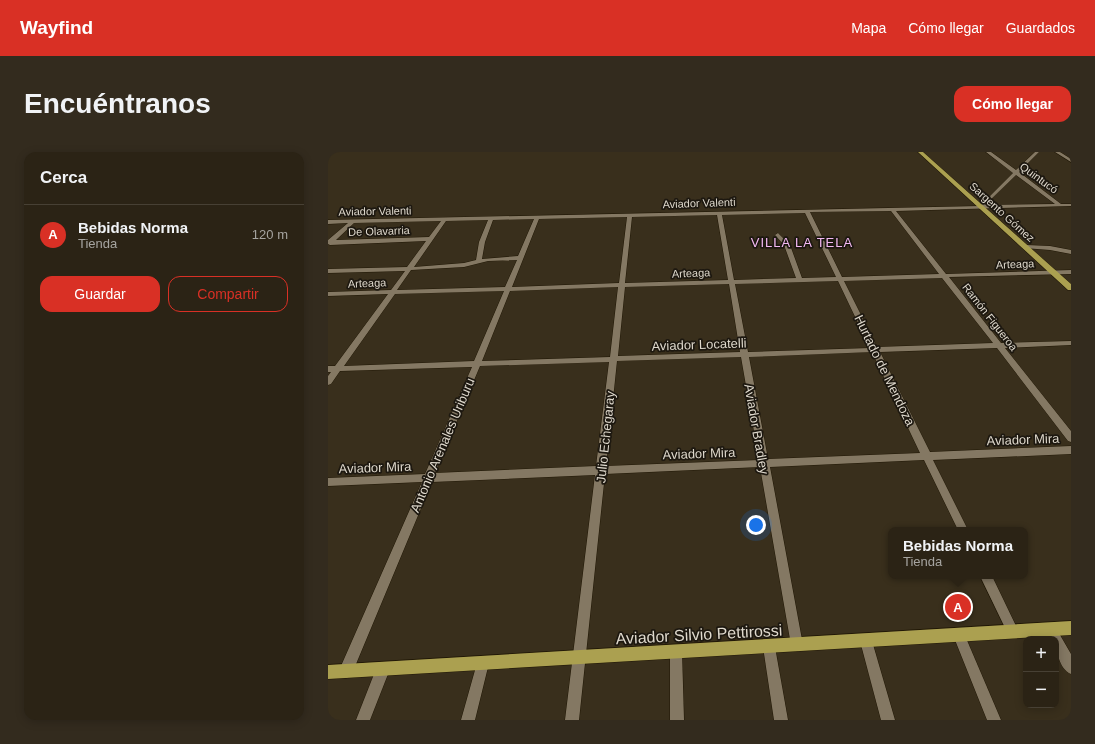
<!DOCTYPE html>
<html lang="es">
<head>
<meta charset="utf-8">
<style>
  body { margin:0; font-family:Arial,sans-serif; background:#332b1e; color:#f1f3f6 }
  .controls { position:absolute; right:12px; bottom:12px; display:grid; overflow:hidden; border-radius:8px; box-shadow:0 2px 10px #0003 }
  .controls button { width:36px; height:36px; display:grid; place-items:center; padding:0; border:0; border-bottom:1px solid #474034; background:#2b2315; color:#f1f3f6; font:20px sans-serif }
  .you { position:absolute; left:428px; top:373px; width:14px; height:14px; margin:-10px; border:3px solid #fff; border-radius:50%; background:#1a73e8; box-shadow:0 0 0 6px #1a73e833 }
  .badge { display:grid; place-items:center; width:26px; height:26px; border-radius:50%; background:#d93025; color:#fff; font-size:13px; font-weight:700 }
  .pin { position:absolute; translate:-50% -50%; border:2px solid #fff; box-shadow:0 1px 4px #0006 }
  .popup { position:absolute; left:560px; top:375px; width:140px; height:52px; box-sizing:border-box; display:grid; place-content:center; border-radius:8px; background:#2b2315; filter:drop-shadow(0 1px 3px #0005); font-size:13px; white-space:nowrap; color:#a6a4a0 }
  .popup b { font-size:15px; color:#f1f3f6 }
  .popup::after { content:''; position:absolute; left:50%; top:100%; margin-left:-8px; border:8px solid transparent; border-top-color:#2b2315 }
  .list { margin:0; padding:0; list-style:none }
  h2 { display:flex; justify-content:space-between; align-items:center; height:52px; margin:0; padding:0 16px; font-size:17px }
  h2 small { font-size:13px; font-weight:400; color:#a6a4a0 }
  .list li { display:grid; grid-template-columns:26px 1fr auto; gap:12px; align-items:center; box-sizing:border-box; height:60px; padding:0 16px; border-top:1px solid #474034 }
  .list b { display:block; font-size:15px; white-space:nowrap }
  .list p { margin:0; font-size:13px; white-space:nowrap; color:#a6a4a0 }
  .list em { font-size:13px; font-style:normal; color:#a6a4a0 }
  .actions { display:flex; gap:8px; padding:12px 16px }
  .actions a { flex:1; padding:9px 0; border:1px solid #d93025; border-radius:12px; text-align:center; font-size:14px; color:#d93025 }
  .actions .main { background:#d93025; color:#fff }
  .map { position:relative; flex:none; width:743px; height:568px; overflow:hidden; border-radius:12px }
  header { display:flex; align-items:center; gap:24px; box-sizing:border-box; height:56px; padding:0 20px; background:#d93025; color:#fff }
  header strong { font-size:19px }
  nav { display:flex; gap:22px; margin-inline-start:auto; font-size:14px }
  .intro { display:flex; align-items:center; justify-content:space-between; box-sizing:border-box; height:96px; padding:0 24px }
  h1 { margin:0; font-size:28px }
  .button { padding:10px 18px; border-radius:12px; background:#d93025; color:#fff; font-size:14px; font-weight:700 }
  main { display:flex; gap:24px; padding:0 24px }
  aside { flex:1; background:#2b2315; border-radius:12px; box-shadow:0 2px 10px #0003 }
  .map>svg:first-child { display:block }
</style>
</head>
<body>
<header>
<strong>Wayfind</strong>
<nav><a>Mapa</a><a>Cómo llegar</a><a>Guardados</a></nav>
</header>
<div class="intro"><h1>Encuéntranos</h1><a class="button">Cómo llegar</a></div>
<main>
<aside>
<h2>Cerca<small></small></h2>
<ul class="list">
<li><span class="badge">A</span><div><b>Bebidas Norma</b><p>Tienda</p></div><em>120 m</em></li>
</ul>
<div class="actions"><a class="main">Guardar</a><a>Compartir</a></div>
</aside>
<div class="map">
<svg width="743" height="568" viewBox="0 0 743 568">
  <rect width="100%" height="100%" fill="#392f1c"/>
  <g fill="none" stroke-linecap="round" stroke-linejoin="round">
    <defs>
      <g id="minor">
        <path d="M 658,0 L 663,0 L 688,18 L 707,0 L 711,0 L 691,20 L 733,52 L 743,52 L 743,54 L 568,59 L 618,122 L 743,118 L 743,122 L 621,125 L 673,191 L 743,189 L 743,193 L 677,196 L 743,279 L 743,290 L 740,289 L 669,196 L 552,200 L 602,300 L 743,294 L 743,302 L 605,308 L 640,378 L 630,378 L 596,308 L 442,315 L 475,493 L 473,497 L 469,499 L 465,497 L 463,493 L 432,315 L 277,322 L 251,568 L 237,568 L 267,323 L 104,330 L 23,524 L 18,526 L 13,524 L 11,519 L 13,514 L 94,330 L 0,334 L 0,326 L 97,322 L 144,215 L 12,219 L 3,232 L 0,233 L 0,224 L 3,220 L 0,220 L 0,214 L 7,214 L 60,142 L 0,144 L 0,140 L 63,138 L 77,119 L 0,121 L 0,117 L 79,115 L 98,89 L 2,93 L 0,92 L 0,88 L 20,71 L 0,72 L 0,68 L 652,54 L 685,21 ZM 688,23 L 727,52 L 657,53 ZM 563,59 L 611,122 L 514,125 L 482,60 ZM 477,61 L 508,125 L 474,126 L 462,93 L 450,81 L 447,83 L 456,93 L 468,126 L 406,128 L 394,63 ZM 389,63 L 400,128 L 297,131 L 304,65 ZM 299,65 L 291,131 L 184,135 L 211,67 ZM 206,67 L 190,104 L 154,107 L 157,90 L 165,68 ZM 160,68 L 151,90 L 148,108 L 136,111 L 86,115 L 118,69 ZM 113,69 L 101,85 L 8,88 L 26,71 ZM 189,108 L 177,135 L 69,138 L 83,118 L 136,115 L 160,109 ZM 614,126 L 665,191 L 549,195 L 516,129 ZM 510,129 L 542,196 L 420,200 L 407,132 ZM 401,132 L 412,200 L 290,204 L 297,135 ZM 290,135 L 282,205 L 154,209 L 182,139 ZM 176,139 L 146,209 L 16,214 L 67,142 ZM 544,200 L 592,301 L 440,307 L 421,205 ZM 413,205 L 431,308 L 278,314 L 289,209 ZM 281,210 L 268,314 L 107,321 L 152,214 Z"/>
        <polygon points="727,0 732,0 743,7 743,10"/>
        <polygon points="698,93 722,94 743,98 743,102 722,98 696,96 695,95"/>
        <polygon points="652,424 664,424 689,476 691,480 689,484 685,486 681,484"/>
        <polygon points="631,477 635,479 673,568 659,568 625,483 627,479"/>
        <path d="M 728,481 L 732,483 L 743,502 L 743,522 C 731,517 728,498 728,487 L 722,487 L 724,483 Z"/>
        <polygon points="538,483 542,485 544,489 567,568 553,568 532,489 534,485"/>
        <polygon points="441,489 445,491 447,495 460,568 446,568 435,495 437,491"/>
        <polygon points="348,494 353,495 354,500 356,568 342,568 342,500 343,495"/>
        <polygon points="155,505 160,506 161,511 147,568 133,568 149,511 150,506"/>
        <polygon points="55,510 60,512 62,517 42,568 28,568 50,512"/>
      </g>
      <g id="major">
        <polygon points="590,0 595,0 743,132 743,138 740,138"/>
        <polygon points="743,469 743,483 0,527 0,513"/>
      </g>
    </defs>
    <!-- minor casing -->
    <use href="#minor" stroke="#201705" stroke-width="1"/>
    <!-- major casing -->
    <use href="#major" stroke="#201705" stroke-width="1"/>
    <!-- minor -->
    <use href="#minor" fill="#847863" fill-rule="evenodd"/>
    <!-- major -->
    <use href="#major" fill="#aba050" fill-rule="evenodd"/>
  </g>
  <g text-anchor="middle" stroke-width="3.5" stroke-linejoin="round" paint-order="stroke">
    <!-- far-street labels -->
    <g font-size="11" fill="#dfd9cd" stroke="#1d1810">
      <text transform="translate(711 26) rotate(36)" y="4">Quintucó</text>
      <text transform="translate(371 51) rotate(-2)" y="4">Aviador Valenti</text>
      <text transform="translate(47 59) rotate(-1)" y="4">Aviador Valenti</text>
      <text transform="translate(674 60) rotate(42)" y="4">Sargento Gómez</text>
      <text transform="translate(51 79) rotate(-2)" y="4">De Olavarria</text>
      <text transform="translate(687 112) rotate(-2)" y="4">Arteaga</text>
      <text transform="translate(363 121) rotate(-2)" y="4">Arteaga</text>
      <text transform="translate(39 131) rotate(-2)" y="4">Arteaga</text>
      <text transform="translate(662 165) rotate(52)" y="4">Ramón Figueroa</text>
    </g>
    <!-- far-quarter labels -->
    <g font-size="13" letter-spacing="1" fill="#f4b9f3" stroke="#1d1810">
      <text x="474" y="95">VILLA LA TELA</text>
    </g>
    <!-- street labels -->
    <g font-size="13" fill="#dfd9cd" stroke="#1d1810">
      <text transform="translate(371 192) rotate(-2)" y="5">Aviador Locatelli</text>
      <text transform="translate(557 218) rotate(64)" y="5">Hurtado de Mendoza</text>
      <text transform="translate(429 277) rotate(80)" y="5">Aviador Bradley</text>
      <text transform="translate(277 285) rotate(-84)" y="5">Julio Echegaray</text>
      <text transform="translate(695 287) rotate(-2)" y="5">Aviador Mira</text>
      <text transform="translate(114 293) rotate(-67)" y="5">Antonio Arenales Uriburu</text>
      <text transform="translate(371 301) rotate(-2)" y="5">Aviador Mira</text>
      <text transform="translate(47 315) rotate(-2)" y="5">Aviador Mira</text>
    </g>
    <!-- near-street labels -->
    <g font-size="16" fill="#dfd9cd" stroke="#1d1810">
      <text transform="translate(371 482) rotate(-3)" y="6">Aviador Silvio Pettirossi</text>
    </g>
  </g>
</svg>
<div class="controls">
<button>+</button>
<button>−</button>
</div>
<div class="you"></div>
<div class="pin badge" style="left:630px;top:455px">A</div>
<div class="popup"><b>Bebidas Norma</b>Tienda</div>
</div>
</main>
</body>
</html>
